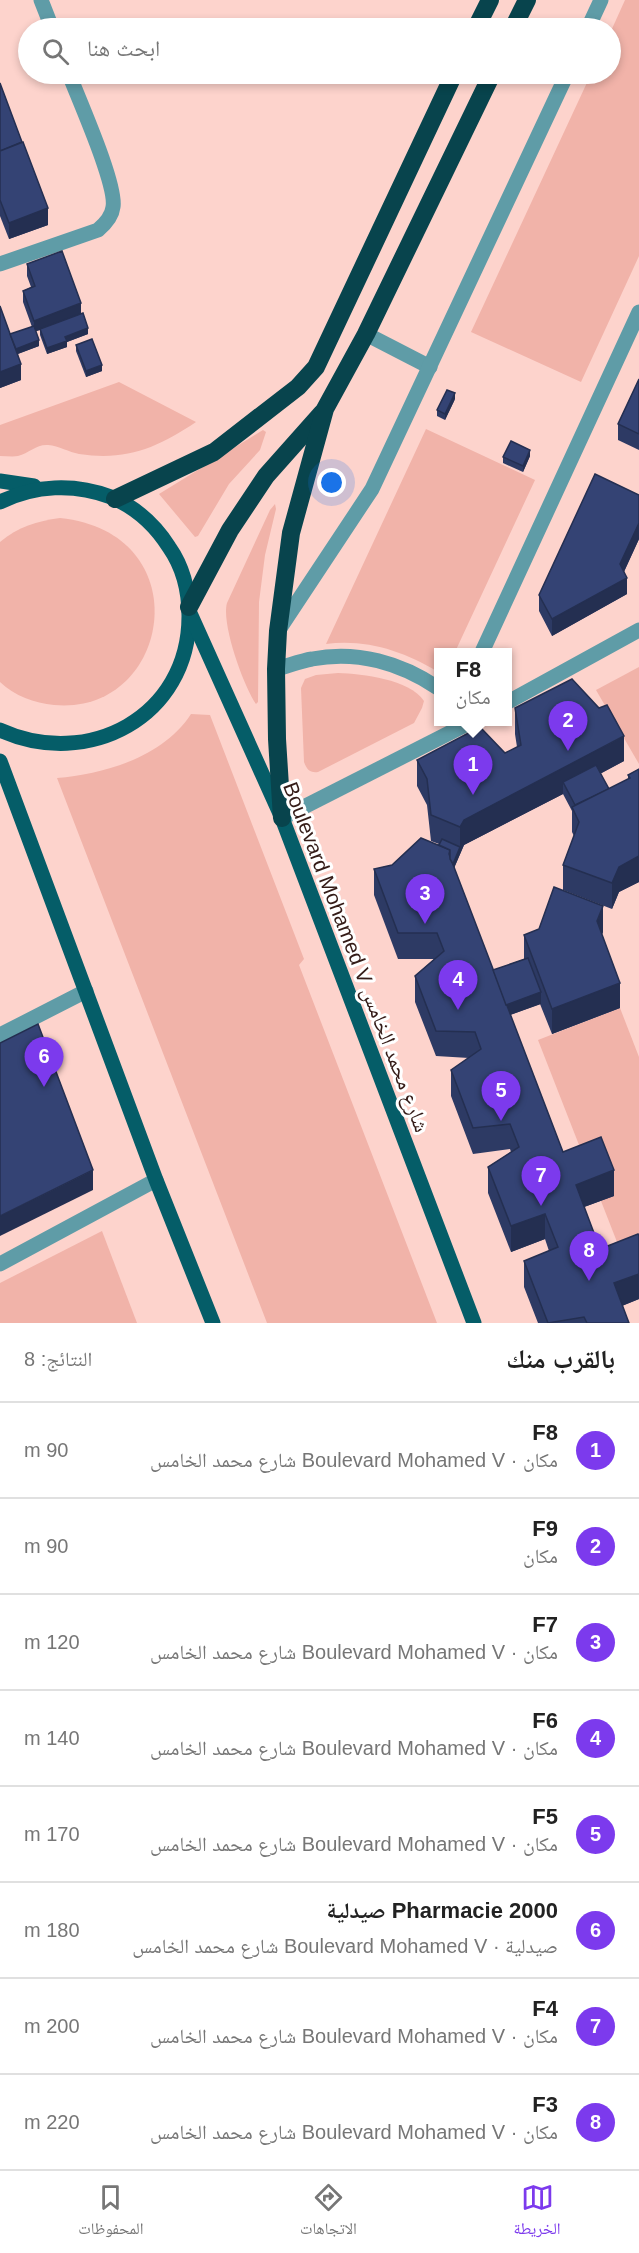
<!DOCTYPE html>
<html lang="ar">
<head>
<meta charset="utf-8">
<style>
  body { margin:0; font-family:Arial,"Noto Naskh Arabic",sans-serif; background:#f2f2f2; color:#222; direction:rtl }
  .you { position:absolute; left:332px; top:483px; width:21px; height:21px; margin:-15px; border:4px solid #fff; border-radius:50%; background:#1a73e8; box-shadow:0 0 0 9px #1a73e833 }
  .badge { display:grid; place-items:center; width:39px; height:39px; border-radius:50%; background:#7c3aed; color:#fff; font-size:20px; font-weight:700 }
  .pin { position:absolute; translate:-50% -50px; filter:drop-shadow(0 2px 3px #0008) }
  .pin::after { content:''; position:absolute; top:32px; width:21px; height:18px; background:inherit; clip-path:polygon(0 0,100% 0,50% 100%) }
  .popup { position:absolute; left:434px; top:648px; width:78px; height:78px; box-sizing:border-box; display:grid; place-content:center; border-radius:0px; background:#fff; filter:drop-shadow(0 2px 4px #0005); font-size:20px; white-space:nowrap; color:#767676 }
  .popup b { font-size:22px; color:#222 }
  .popup::after { content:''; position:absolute; left:50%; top:100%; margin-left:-12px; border:12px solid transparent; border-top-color:#fff }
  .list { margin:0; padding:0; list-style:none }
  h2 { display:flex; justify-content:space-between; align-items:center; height:78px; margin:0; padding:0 24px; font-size:26px }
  h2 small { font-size:20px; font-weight:400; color:#767676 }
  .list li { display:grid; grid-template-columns:39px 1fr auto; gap:18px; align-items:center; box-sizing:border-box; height:96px; padding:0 24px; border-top:2px solid #e0e0e0 }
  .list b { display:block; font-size:22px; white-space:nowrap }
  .list p { margin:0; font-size:20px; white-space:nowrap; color:#767676 }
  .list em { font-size:20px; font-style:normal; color:#767676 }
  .icon { flex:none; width:33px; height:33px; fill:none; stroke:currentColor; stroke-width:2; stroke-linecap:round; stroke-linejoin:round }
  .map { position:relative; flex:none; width:639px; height:1323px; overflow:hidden; direction:ltr }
  .search { position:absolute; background:#fff; box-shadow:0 3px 9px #0003; left:18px; right:18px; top:18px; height:66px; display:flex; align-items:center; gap:15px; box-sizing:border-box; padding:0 21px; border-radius:33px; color:#767676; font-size:22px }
  .sheet { height:846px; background:#fff }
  nav { display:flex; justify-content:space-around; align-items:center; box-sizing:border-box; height:84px; border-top:2px solid #e0e0e0; background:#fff; font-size:16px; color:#767676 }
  nav a { display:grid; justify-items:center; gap:3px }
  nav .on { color:#7c3aed }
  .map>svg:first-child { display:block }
</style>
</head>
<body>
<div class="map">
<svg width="639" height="1323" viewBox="0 0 639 1323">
  <rect width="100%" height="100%" fill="#fdd3cc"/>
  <!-- green -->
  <g fill="#f1b3a9">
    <polygon points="625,0 639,0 639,256 581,382 471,332 591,74 610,74 611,31"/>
    <path d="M 119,382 L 196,422 C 157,448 127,461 79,454 C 69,452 59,446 48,445 C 37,444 29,453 18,456 C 13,457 6,456 0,456 L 0,425 Z"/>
    <path d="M 426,429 L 535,480 L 455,652 L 438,652 L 438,672 C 403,651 367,639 326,644 Z"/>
    <polygon points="263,430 266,432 260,450 229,484 198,536 195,537 159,494"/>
    <path d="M 275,504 L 276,509 L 265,555 L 259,602 L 258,702 L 256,704 C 244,687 221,624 227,603 L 270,510 Z"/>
    <path d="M 60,518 C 202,533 171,716 54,705 C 34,703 15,696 0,682 L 0,542 C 18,527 37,521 60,518 Z"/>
    <polygon points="639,667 639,764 596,690"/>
    <path d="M 338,673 C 363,674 409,679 424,701 L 422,708 L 414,723 L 318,772 C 310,773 307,770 304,762 L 301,688 L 305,679 L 316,675 Z"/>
    <path d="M 191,714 L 210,715 L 304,959 L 299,965 L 437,1323 L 267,1323 L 57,778 C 105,774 163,757 191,714 Z"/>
    <polygon points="620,1008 639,1057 639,1262 626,1265 601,1201 614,1195 588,1168 538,1040"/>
    <polygon points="102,1231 137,1323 0,1323 0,1283"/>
  </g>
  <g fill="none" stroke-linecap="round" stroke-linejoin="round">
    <!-- street -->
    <g stroke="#5f9ca7" stroke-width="15">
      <polyline points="41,0 52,28"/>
      <polyline points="588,28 601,0"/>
      <path d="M 0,264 L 98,230 C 105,224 112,217 113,207 C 117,185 79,100 69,74"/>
      <polyline points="366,334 430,367"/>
      <polyline points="278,631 372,489 567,74"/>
      <polyline points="482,652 639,312"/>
      <path d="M 276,669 C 288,666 300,661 312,659 C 357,650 401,663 438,688"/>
      <polyline points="508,702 639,630"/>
      <polyline points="282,818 471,722"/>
      <polyline points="0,1035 86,991"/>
      <polyline points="0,1264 156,1180"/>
    </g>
    <!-- primary -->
    <g stroke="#055d68" stroke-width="15">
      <polyline points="0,481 34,486"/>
      <path d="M 0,502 C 35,485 74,483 111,497 C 135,507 155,525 169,547 C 183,567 189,592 189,616 C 189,717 88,770 0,730"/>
      <polyline points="189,611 282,818 474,1323"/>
      <polyline points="0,761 156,1180 213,1323"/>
    </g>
    <!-- highway -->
    <g stroke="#08444d" stroke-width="18">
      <polyline points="476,28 490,0"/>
      <polyline points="513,28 527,0"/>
      <polyline points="115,499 214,452 298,387 316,367 454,74"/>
      <polyline points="189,607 230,530 266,476 322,413"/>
      <polyline points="282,818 277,739 276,669 278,631 291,533 325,409 366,334 492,74"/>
    </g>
  </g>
  <!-- wall -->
  <g fill="#2d3a64">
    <polygon points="0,83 48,225 9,239 0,216"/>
    <polygon points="27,264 81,314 88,334 67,342 67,347 47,354 40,335 40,330 36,331 39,346 18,354 21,380 0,388 0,306 10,334 32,327 23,302 23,291 31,287 27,276"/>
    <polygon points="76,345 102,371 86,377 76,351"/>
    <polygon points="639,379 639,450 618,440 618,424"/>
    <polygon points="455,399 445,420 437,416 437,410"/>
    <polygon points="530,456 523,472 503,463 503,457"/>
    <polygon points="639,495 639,539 624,572 627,594 552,636 539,611 539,595"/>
    <polygon points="515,708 624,761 600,774 609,789 628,779 628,775 639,769 639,882 619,892 612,909 563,890 563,865 574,836 572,832 572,811 563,794 464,845 454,868 493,970 524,959 524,935 603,932 602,934 620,1008 552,1034 540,1004 510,1015 563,1152 614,1196 584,1207 600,1249 639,1299 622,1306 629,1323 538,1323 524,1287 524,1261 549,1251 545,1239 511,1252 488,1193 488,1167 511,1152 510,1149 473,1154 451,1096 451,1070 469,1058 436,1056 415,1002 415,976 434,959 398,959 374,895 374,869 392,865 439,844 431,841 427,805 417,786 417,760 505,753 517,747 515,734"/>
  </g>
  <!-- shaded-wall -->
  <g fill="#242f51">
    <polygon points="48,208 48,225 9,239 9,223"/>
    <polygon points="81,303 81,315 34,332 34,321"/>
    <polygon points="88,328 88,334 67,342 67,347 47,354 47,348 65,337"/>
    <polygon points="39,340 39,346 12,356 12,350"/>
    <polygon points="21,364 21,380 0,388 0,372"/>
    <polygon points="102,365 102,371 86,377 86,371"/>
    <polygon points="455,393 455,399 445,420 445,414"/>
    <polygon points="530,450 530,456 523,472 523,466"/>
    <polygon points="639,523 639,539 620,580 620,564"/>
    <polygon points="627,578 627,594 552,636 552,619"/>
    <polygon points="624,736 624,761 567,791 563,782 563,794 464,845 449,880 449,854 450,850 460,847 460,827 464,820"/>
    <polygon points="639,856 639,882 619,892 612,909 612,883 619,867"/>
    <polygon points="603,906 603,932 597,947 597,921"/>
    <polygon points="620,983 620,1008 552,1034 552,1009"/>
    <polygon points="541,992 541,1004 502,1018 502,1007"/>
    <polygon points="93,1170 93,1190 0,1236 0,1216"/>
    <polygon points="614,1170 614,1196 576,1210 576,1185"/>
    <polygon points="545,1214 545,1239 511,1252 511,1226"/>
    <polygon points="639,1274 639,1299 614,1309 614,1283"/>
  </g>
  <!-- building -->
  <g fill="#344374" stroke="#242f51" stroke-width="1.5">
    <polygon points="0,83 22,142 0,151"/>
    <polygon points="23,142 48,208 9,223 0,200 0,151"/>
    <polygon points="62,251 81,303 34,321 23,291 35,286 27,264"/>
    <polygon points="0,306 21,364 0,372"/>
    <polygon points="83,313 88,328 65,337 67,341 47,348 40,329"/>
    <polygon points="34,326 39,340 16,349 10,334"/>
    <polygon points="92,339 102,365 86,371 76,345"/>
    <polygon points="639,379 639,434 618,424"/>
    <polygon points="447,390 455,393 445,414 437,410"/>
    <polygon points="511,441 530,450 523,466 503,457"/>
    <polygon points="595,474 639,495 639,523 620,564 627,578 552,619 539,595"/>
    <polygon points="572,679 599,708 607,705 624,736 464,820 460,827 431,815 427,779 417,760 480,727 505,753 521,745 515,708"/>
    <polygon points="596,765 609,789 575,805 563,782"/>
    <polygon points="639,769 639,856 619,867 612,883 563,865 579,822 572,807 630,778 628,775"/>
    <polygon points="421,838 450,850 449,854 563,1152 601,1137 614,1170 576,1185 600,1249 638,1234 639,1236 639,1274 614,1283 629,1323 587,1323 584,1317 548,1323 524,1261 558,1247 545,1214 511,1226 488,1167 519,1147 510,1124 473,1128 451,1070 481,1049 475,1032 436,1031 415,976 444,951 437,933 398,933 374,869 392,865"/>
    <polygon points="442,839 460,847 453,864 450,859 450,850 439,845"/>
    <polygon points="554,887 603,906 597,921 620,983 552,1009 524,935 539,929"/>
    <polygon points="528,958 541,992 506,1005 493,970"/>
    <polygon points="38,1024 93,1170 0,1216 0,1043"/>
  </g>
  <g text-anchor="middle" stroke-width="6" stroke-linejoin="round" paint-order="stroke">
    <!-- street labels -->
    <g font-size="21" fill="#341b17" stroke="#fff">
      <text transform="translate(356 957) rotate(69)" y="7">Boulevard Mohamed V شارع محمد الخامس</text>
    </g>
  </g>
</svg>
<div class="you"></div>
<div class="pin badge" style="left:473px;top:795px">1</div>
<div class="popup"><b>F8</b>مكان</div>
<div class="pin badge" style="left:568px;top:751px">2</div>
<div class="pin badge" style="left:425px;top:924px">3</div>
<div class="pin badge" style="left:458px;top:1010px">4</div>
<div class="pin badge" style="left:501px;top:1121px">5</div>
<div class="pin badge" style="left:44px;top:1087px">6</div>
<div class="pin badge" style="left:541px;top:1206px">7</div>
<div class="pin badge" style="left:589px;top:1281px">8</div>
<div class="search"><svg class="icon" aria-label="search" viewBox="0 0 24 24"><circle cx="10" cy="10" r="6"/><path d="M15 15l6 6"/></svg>ابحث هنا</div>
</div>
<section class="sheet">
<h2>بالقرب منك<small>النتائج: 8</small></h2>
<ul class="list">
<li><span class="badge">1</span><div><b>F8</b><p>مكان · Boulevard Mohamed V شارع محمد الخامس</p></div><em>90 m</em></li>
<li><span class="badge">2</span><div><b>F9</b><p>مكان</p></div><em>90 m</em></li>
<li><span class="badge">3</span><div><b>F7</b><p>مكان · Boulevard Mohamed V شارع محمد الخامس</p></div><em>120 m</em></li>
<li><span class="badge">4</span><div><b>F6</b><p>مكان · Boulevard Mohamed V شارع محمد الخامس</p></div><em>140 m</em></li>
<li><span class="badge">5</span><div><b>F5</b><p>مكان · Boulevard Mohamed V شارع محمد الخامس</p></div><em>170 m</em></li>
<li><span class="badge">6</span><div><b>Pharmacie 2000 صيدلية</b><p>صيدلية · Boulevard Mohamed V شارع محمد الخامس</p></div><em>180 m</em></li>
<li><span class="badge">7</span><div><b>F4</b><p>مكان · Boulevard Mohamed V شارع محمد الخامس</p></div><em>200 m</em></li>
<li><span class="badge">8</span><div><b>F3</b><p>مكان · Boulevard Mohamed V شارع محمد الخامس</p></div><em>220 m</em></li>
</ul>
</section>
<nav>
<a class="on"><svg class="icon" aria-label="map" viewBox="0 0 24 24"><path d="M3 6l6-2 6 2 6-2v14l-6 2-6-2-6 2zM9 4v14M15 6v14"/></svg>الخريطة</a>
<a><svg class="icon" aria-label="directions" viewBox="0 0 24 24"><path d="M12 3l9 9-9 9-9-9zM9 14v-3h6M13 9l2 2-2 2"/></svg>الاتجاهات</a>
<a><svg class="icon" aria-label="saved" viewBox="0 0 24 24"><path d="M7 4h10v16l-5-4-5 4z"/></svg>المحفوظات</a>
</nav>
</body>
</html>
